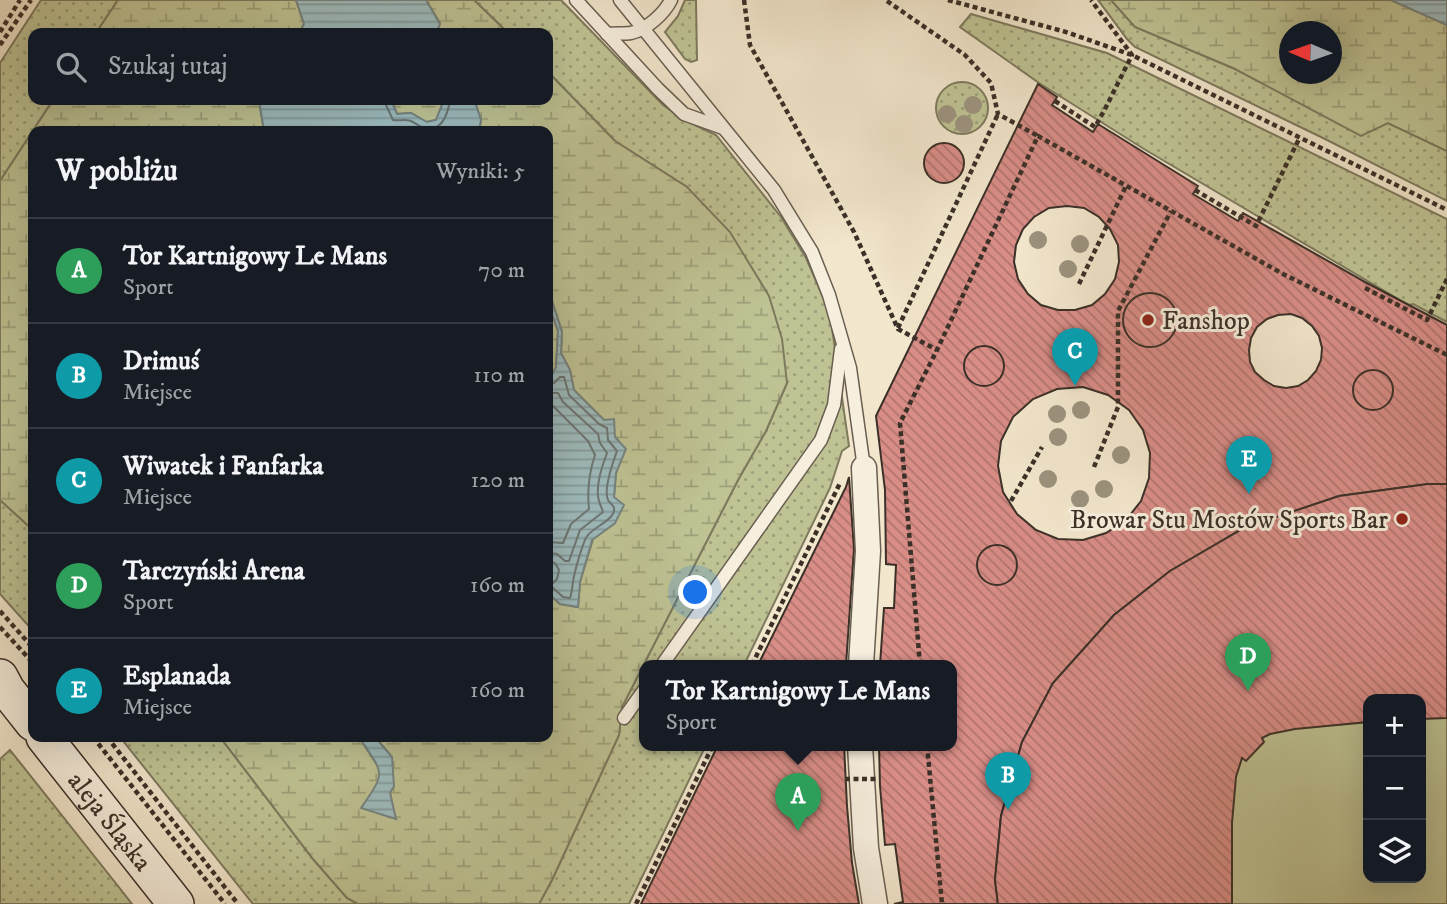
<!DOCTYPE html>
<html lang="pl">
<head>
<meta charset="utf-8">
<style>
  body { margin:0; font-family:"IM FELL DW Pica",serif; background:#20242c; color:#f1f3f6 }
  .controls { position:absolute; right:21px; bottom:21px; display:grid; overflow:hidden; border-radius:14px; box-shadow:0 7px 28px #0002 }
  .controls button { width:63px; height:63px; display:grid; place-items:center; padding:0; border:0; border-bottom:2px solid #363941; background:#171b24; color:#f1f3f6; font:35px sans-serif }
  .compass { position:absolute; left:1279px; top:21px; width:63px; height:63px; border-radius:50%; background:#171b24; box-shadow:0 7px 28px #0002; rotate:272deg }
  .you { position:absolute; left:696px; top:593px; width:24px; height:24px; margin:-18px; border:5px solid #fff; border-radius:50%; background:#1a73e8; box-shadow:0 0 0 10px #1a73e833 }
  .badge { display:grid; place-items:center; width:46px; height:46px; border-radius:50%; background:#0f766e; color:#fff; font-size:23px; font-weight:700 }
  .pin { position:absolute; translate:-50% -58px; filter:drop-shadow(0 2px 4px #0008) }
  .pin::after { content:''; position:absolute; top:37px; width:24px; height:21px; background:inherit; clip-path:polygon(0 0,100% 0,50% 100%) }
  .popup { position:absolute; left:639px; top:660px; width:318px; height:91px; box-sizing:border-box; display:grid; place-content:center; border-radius:14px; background:#171b24; filter:drop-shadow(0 2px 5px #0005); font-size:23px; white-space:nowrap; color:#9ea1a6 }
  .popup b { font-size:26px; color:#f1f3f6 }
  .popup::after { content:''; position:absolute; left:50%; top:100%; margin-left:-14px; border:14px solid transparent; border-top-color:#171b24 }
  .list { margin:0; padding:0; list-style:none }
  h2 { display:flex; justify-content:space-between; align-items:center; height:91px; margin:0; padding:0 28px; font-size:30px }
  h2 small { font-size:23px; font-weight:400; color:#9ea1a6 }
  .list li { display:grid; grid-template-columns:46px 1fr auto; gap:21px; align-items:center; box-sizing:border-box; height:105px; padding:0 28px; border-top:2px solid #363941 }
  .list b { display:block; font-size:26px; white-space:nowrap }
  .list p { margin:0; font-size:23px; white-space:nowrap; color:#9ea1a6 }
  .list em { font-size:23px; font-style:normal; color:#9ea1a6 }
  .icon { flex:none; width:38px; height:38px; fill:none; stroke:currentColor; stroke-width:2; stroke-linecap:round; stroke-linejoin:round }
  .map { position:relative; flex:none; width:1447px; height:904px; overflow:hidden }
  .search { position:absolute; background:#171b24; box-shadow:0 7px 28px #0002; left:28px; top:28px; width:525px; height:77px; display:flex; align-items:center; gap:18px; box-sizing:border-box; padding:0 24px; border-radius:14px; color:#9ea1a6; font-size:26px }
  .panel { position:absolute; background:#171b24; box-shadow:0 7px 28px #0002; left:28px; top:126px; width:525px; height:616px; border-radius:14px }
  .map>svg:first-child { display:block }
</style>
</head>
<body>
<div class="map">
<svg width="1447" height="904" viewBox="0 0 1447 904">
  <defs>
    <pattern id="green-dots" width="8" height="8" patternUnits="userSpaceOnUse" patternTransform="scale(1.75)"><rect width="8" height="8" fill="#bfc394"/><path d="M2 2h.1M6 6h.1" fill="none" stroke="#9c9f79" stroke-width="1.8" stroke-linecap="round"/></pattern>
    <pattern id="wetland-marsh" width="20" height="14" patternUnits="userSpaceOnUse" patternTransform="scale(1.75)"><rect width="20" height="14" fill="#bfc394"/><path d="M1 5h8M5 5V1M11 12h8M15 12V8" fill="none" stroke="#9c9f79"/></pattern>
    <pattern id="water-rules" width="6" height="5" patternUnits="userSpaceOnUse" patternTransform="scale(1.75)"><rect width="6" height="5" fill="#9ebdc0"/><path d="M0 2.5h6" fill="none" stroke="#829a9c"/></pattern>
    <pattern id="building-back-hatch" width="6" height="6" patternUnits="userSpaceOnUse" patternTransform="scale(1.75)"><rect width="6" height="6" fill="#d98d87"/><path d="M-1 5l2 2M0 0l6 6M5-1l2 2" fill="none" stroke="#b1746e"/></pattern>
  </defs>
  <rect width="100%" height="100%" fill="#f2e6cc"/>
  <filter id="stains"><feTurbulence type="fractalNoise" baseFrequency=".00286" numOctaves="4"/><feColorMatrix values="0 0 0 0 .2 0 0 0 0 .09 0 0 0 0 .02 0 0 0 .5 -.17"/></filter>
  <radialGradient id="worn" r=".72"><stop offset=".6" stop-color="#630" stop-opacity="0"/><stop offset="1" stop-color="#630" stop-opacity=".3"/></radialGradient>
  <!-- green -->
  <g fill="url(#green-dots)" stroke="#7d7a5e" stroke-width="2">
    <polygon points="41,0 118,0 96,33 33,33 33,100 53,100 0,181 0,63"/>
    <polygon points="474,0 561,0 663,105 688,122 716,135 781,217 806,258 826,304 832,328 849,446 842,451 830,488 744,665 644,665 644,745 706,745 629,904 539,904 552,880 619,735 622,707 738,480 766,431 787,383 687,187 615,141 548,72 548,33 508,33"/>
    <polygon points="685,0 696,0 697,60 691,62 685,59 665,32 678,16"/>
    <polygon points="1098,0 1111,0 1135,27 1233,68 1388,123 1447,151 1447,201 1325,139 1135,47 1127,39"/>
    <polygon points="971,14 1107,53 1447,219 1447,322 1413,304 1410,306 1144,149 1039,83 960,27"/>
    <circle cx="962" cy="108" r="26"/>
    <polygon points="0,500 33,530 33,631 0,594"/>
    <polygon points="120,737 220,737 313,859 347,898 358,904 253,904"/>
    <polygon points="10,750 118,886 132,904 0,904 0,759"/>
  </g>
  <!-- wetland -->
  <g fill="url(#wetland-marsh)" stroke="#7d7a5e" stroke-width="2" fill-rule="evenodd">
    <polygon points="118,0 296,0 304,24 299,33 96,33"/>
    <polygon points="426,0 474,0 508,33 436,33 440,23"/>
    <path d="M 1111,0 L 1391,0 L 1447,25 L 1447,151 L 1388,123 L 1361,136 L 1233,68 L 1135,27 ZM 1290,32 L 1332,32 L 1332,74 L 1290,74 Z"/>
    <polygon points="548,72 615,141 687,187 730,232 769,296 782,339 787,383 766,431 738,480 622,707 619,735 552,880 539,904 358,904 347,898 313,859 220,737 359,737 379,768 379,781 395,818 390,793 392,757 375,737 548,737 548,593 560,604 578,607 580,582 593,539 615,523 614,497 616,473 625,449 615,437 604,420 574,390 570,370 561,353 562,332 552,301 551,286 548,284 548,131 479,131 481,120 475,103 463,100 548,100"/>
    <polygon points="53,100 259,100 264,131 33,131 33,530 0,500 0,181"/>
    <polygon points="391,100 444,100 436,120 426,122 411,113 397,114"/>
    <polygon points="548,303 558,331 556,367 548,383"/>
  </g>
  <!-- pitch -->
  <path fill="#bfc394" stroke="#7d7a5e" stroke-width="2" fill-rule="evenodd" d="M 1447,484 L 1447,904 L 998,904 ZM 1368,699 L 1421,699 L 1421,878 L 1368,878 Z"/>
  <!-- water -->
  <g fill="url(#water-rules)" stroke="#768583" stroke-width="2">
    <polygon points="296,0 426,0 440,24 436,33 299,33 304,24"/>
    <polygon points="1391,0 1447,0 1447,25"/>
    <polygon points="259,100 391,100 397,114 411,113 427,122 436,120 444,100 463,100 475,102 481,120 479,131 264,131"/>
    <polygon points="548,284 551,286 552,301 562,332 561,353 570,370 574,390 604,420 614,419 615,437 626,449 616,473 614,497 624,505 615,523 592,540 580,582 578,607 560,604 548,593 548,586 552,571 548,563 548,383 556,367 558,331 548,303"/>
    <path d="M 355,737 L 375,737 L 392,757 L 394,786 L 390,793 L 396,819 L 361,808 C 387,770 384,775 359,737 Z"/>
  </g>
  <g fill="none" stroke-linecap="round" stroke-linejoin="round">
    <!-- shore -->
    <g stroke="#6c7674" stroke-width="2">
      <path d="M 386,100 L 386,105 L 393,120 C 399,121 405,119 411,121 C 416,123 420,128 427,129 C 443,130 448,113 450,100"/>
      <path d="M 548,384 L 554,383 L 560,377 L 564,377 L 569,395 L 599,424 L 607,428 L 608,440 L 617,451 C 613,462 603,489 608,500 C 608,501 614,506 614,508 C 616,519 594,527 588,535 C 583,540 574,574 573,582 C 572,588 572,593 570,598 L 563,597 L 552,587 L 552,584 L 557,579 L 559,570 L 555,563 L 548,561"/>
      <path d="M 548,393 L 558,393 L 563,402 L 598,434 L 600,443 L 607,453 C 602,466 595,488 599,501 C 600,505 602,508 603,512 L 580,530 L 569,561 L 565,561 L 557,554 L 548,553"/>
      <path d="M 548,404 L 552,405 L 588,441 L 595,455 C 589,473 587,491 589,509 L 571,524 L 563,543 L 548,542"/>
    </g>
  </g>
  <!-- building -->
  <g fill="url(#building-back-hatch)" stroke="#3b3028" stroke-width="2" fill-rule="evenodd">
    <path d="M 1038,84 L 1057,97 L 1052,105 L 1093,132 L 1098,124 L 1198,186 L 1193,194 L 1238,221 L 1243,213 L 1367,283 L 1447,325 L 1447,484 L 1428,484 L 1339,496 L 1244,528 L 1170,571 L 1114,615 L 1053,683 L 1022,742 L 1001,816 L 995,880 L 998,904 L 894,904 L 903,902 L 895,844 L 885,845 L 880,786 L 879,745 L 952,745 L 952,665 L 880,665 L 884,608 L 894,608 L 896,565 L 886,564 L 885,490 L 876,416 ZM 1067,206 L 1084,208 L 1099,217 L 1110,229 L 1118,245 L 1119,262 L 1115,279 L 1105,294 L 1092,305 L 1075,310 L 1058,310 L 1041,305 L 1028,294 L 1018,279 L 1014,262 L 1016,245 L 1023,229 L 1034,217 L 1049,208 ZM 1291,314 L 1302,318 L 1312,326 L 1319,336 L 1322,348 L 1321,360 L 1316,371 L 1308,380 L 1298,386 L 1286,388 L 1274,386 L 1264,380 L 1255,372 L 1250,362 L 1249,350 L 1251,338 L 1257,327 L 1267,319 L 1278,315 ZM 1083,387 L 1108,395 L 1129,410 L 1143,430 L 1150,453 L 1149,478 L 1141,501 L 1126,520 L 1106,533 L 1083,540 L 1058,539 L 1036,530 L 1017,514 L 1003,492 L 998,466 L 1001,441 L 1013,417 L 1033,399 L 1057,389 Z"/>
    <circle cx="944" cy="163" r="20"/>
    <circle cx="1150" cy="320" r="27"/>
    <circle cx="984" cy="366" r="20"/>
    <circle cx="1373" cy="390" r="20"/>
    <polygon points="849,477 854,549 846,665 758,665 846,487"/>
    <polygon points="1428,484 1447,484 1447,718 1421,719 1421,699 1368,699 1368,722 1295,729 1270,734 1262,738 1264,742 1246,761 1242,758 1236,777 1232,823 1232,904 998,904 995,880 1001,816 1022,742 1053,683 1114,615 1170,571 1244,528 1339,496"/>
    <circle cx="997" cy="565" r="20"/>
    <polygon points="718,745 844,745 847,806 852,863 859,904 641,904"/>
  </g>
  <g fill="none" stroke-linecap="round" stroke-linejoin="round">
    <defs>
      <g id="lane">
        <polyline points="576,0 658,89 684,114 723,128"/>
        <polyline points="620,0 774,190 812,252 829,295 850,368 864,468"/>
        <path d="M 607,34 C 615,33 623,34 631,33 C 646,30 664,14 671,0"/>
        <polyline points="662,665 821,440 834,405 841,349"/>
        <polyline points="624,718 644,690"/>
      </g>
      <g id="street">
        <polyline points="861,665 868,551 864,468"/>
        <polyline points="860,745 866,848 875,904"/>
      </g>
      <g id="secondary">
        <polyline points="0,677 7,690 33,723"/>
        <path id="s1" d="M 44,737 L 176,904"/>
      </g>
    </defs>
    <!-- lane casing -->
    <use href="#lane" stroke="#695e51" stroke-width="15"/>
    <!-- street casing -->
    <use href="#street" stroke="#695e51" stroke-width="27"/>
    <!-- secondary casing -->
    <use href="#secondary" stroke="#3b3028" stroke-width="38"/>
    <!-- path -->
    <g stroke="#3b3028" stroke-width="4.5" stroke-dasharray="5 3.5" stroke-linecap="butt">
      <polyline points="744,0 750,45 854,232 898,329 937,350"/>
      <polyline points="948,0 1066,32 1132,55 1447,210"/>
      <polyline points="887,1 965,55 991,83 998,114 1038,136"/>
      <polyline points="0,32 20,0"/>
      <polyline points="0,45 31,0"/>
      <polyline points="1055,101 1095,127 1105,109 1132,55 1091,0"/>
      <polyline points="1195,190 1256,226 1300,137"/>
      <polyline points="1079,284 1126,186"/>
      <polyline points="1365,288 1427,320 1447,279"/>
      <polyline points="898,328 998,114"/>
      <polyline points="1094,467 1118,407 1118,311 1171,211"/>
      <polyline points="1011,501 1042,447"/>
      <polyline points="0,611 33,648"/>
      <polyline points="0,627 33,663"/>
      <polyline points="752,665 840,483"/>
      <polyline points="920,665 900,423 937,350 1038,136 1283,274 1447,355"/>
      <polyline points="93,737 225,904"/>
      <polyline points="107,737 238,904"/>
      <polyline points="927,745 942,904"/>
      <polyline points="636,904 713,745"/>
    </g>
    <!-- lane -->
    <use href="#lane" stroke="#f7efde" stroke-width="12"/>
    <!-- street -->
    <use href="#street" stroke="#f7efde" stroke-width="24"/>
    <!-- secondary -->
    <use href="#secondary" stroke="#f7efde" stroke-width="35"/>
    <!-- path-bridge -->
    <polyline stroke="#3b3028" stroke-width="4.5" stroke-dasharray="5 3.5" stroke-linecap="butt" points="845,779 880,779"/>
  </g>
  <!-- trees -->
  <g fill="#9c927e">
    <circle cx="973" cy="105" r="9"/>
    <circle cx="947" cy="114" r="9"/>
    <circle cx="964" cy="124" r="9"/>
    <circle cx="1038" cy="240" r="9"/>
    <circle cx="1080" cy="244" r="9"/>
    <circle cx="1068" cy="269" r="9"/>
    <circle cx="1081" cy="410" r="9"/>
    <circle cx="1057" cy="414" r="9"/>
    <circle cx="1058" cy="437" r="9"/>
    <circle cx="1121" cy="455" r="9"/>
    <circle cx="1048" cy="479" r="9"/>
    <circle cx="1104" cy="489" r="9"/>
    <circle cx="1080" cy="499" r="9"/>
    <circle cx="1089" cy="522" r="9"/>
  </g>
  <!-- markers -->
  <g fill="#8f2418" stroke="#f7efde" stroke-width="2.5">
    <circle cx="1148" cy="320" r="7"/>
    <circle cx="1402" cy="519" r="7"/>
  </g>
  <g text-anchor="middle" stroke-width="6" stroke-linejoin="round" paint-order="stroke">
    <!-- poi labels -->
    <g font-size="26" fill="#3b3028" stroke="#f7efde" text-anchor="start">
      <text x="1162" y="329">Fanshop</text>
      <text x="1388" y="528" text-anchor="end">Browar Stu Mostów Sports Bar</text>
    </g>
    <!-- street labels -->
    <g font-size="26" fill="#3b3028" stroke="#f7efde">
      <text dy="9" stroke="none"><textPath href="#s1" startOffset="107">aleja Śląska</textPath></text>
    </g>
  </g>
  <rect width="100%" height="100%" filter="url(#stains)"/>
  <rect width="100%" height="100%" fill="url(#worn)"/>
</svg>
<div class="controls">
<button>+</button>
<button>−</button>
<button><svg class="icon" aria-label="layers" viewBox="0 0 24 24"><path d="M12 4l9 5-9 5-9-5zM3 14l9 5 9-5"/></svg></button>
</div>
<svg class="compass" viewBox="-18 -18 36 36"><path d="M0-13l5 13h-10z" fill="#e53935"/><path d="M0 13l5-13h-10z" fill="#9ea1a6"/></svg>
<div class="you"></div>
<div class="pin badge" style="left:798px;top:831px;background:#2e9e5b">A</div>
<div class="popup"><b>Tor Kartnigowy Le Mans</b>Sport</div>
<div class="pin badge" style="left:1008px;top:810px;background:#0f9aa8">B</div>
<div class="pin badge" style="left:1075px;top:386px;background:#0f9aa8">C</div>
<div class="pin badge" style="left:1248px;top:691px;background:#2e9e5b">D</div>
<div class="pin badge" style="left:1249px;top:494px;background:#0f9aa8">E</div>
<div class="search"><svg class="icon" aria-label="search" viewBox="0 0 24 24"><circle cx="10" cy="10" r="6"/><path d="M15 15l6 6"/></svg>Szukaj tutaj</div>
<section class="panel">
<h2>W pobliżu<small>Wyniki: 5</small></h2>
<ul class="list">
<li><span class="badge" style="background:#2e9e5b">A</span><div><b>Tor Kartnigowy Le Mans</b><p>Sport</p></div><em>70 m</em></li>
<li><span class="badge" style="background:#0f9aa8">B</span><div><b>Drimuś</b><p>Miejsce</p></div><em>110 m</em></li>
<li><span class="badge" style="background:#0f9aa8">C</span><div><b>Wiwatek i Fanfarka</b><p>Miejsce</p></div><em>120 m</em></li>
<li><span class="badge" style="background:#2e9e5b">D</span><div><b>Tarczyński Arena</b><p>Sport</p></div><em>160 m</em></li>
<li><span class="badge" style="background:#0f9aa8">E</span><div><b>Esplanada</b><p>Miejsce</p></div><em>160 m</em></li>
</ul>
</section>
</div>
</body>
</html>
